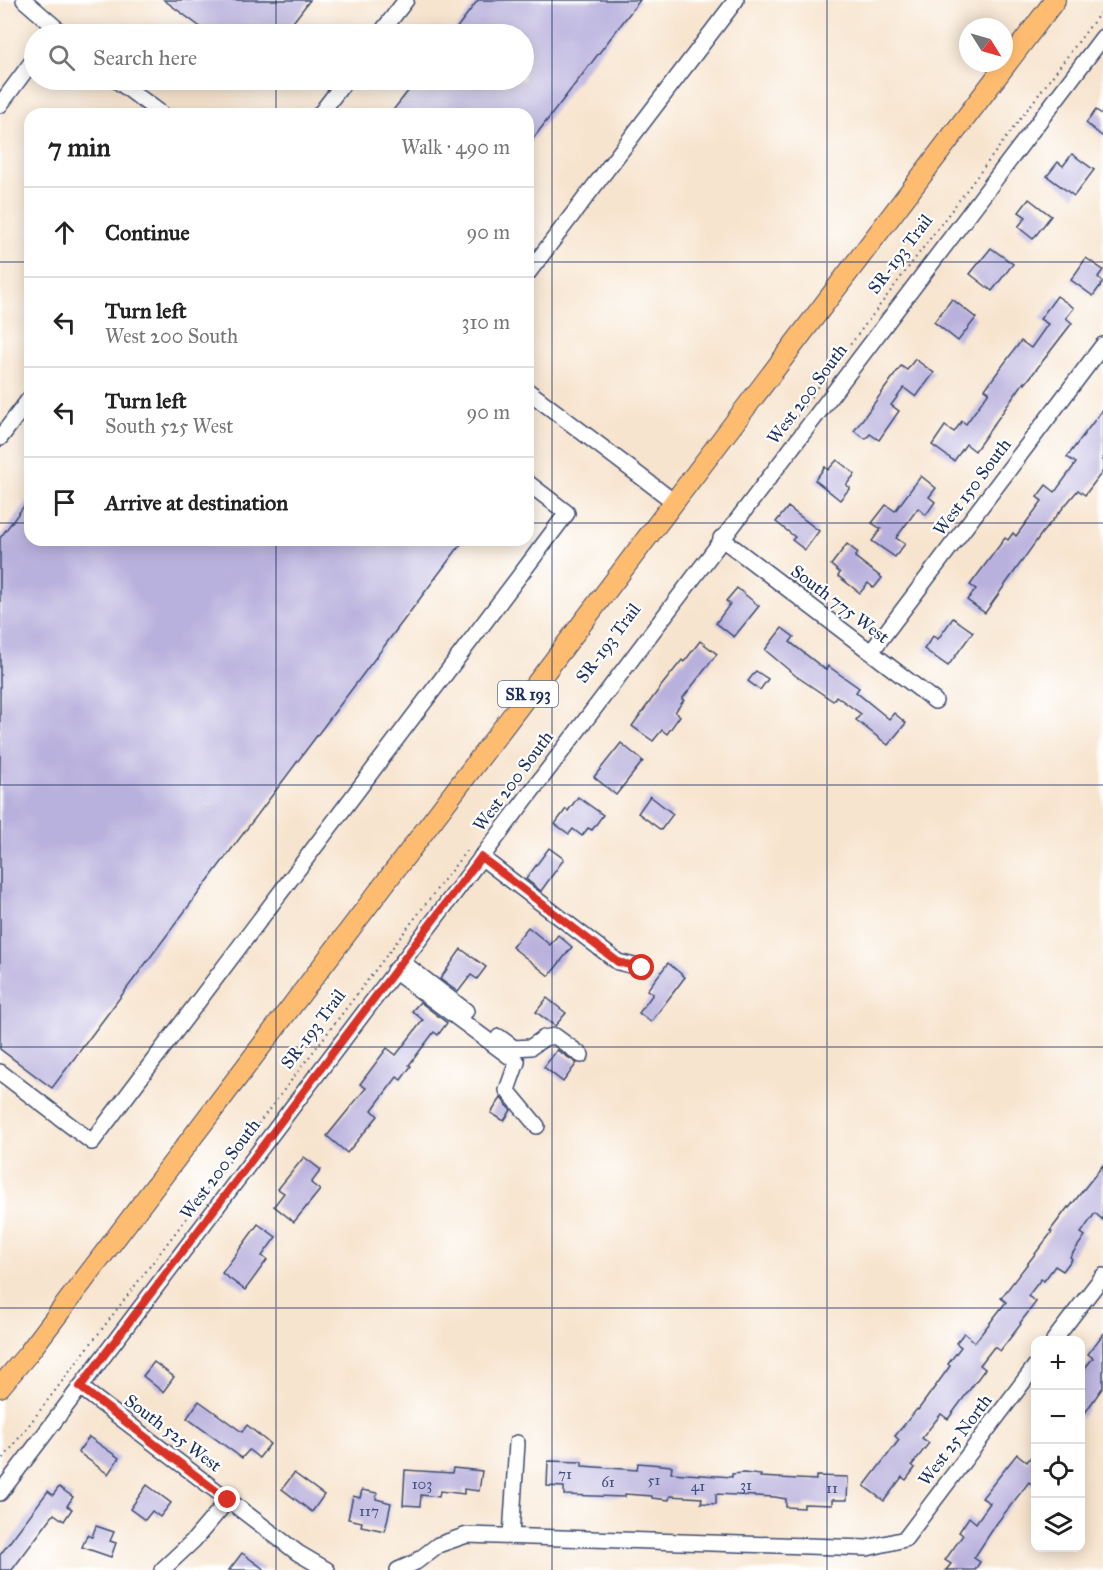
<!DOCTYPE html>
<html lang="en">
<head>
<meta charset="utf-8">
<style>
  body { margin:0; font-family:"IM FELL Great Primer",serif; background:#f2f2f2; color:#222 }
  .controls { position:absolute; right:18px; bottom:18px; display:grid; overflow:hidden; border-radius:12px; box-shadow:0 3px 15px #0003 }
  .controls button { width:54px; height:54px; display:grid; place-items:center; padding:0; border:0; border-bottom:2px solid #e0e0e0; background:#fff; color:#222; font:30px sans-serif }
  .compass { position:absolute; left:959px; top:18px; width:54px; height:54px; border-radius:50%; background:#fff; box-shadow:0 3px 15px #0003; rotate:127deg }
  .stop { position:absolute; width:18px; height:18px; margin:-14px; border:4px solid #d93025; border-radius:50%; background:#fff }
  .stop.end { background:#d93025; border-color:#fff; box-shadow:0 2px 6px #0008 }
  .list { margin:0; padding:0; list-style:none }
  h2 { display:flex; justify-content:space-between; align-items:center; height:78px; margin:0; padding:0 24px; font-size:26px }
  h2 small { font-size:20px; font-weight:400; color:#767676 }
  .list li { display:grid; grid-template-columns:39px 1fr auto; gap:18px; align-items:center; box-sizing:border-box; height:90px; padding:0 24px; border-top:2px solid #e0e0e0 }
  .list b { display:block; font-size:22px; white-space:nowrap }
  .list p { margin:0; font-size:20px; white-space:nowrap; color:#767676 }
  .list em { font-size:20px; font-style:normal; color:#767676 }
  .icon { flex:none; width:33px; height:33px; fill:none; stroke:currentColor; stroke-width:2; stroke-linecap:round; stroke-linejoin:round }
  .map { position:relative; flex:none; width:1103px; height:1570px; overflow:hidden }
  .search { position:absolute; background:#fff; box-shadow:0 3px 15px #0003; left:24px; top:24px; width:510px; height:66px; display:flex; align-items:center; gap:15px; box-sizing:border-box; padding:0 21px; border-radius:33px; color:#767676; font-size:22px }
  .panel { position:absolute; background:#fff; box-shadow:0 3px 15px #0003; left:24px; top:108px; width:510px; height:438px; border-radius:18px }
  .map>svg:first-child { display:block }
</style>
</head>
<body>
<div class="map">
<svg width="1103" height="1570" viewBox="0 0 1103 1570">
  <rect width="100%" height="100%" fill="#fff"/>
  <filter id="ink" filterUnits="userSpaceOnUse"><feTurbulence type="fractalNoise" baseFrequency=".0167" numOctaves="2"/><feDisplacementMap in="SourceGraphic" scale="12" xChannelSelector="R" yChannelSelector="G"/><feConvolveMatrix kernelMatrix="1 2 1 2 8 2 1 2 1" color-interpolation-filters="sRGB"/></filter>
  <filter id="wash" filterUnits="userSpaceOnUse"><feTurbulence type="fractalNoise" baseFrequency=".008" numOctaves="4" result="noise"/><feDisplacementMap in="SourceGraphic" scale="24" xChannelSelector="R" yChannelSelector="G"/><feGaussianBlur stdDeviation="1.35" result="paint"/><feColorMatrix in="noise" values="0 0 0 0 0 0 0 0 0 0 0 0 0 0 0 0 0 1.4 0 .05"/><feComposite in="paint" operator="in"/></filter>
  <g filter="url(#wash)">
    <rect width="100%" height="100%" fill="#f7e4ce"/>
    <g id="blocks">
      <!-- building -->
      <g fill="#b9b1dd">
        <polygon points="164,0 310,0 284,34 210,34"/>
        <polygon points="478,0 640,0 528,145 528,114 390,114 417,80 524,80 524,34 452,34"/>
        <polygon points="1096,110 1103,115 1103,137 1086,123"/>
        <polygon points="1072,154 1094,170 1074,196 1047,176 1058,162 1063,166"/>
        <polygon points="1029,199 1051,216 1033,239 1018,227 1026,217 1019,212"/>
        <polygon points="991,248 1013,264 992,291 970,274"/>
        <polygon points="1086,258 1103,270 1098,277 1103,282 1093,296 1071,280"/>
        <polygon points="1057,296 1074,308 1066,318 1072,323 1025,384 1024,382 975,451 966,444 954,461 932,445 945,426 954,432 962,421 966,424 989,392 985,389 1021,341 1031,348 1048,324 1040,319"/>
        <polygon points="952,299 976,318 958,341 934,322"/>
        <polygon points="915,359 934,373 916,397 904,388 891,405 899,411 879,440 870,434 866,439 854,431 901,366 907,370"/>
        <polygon points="1103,409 1103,471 1085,495 1078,490 1042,533 985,613 967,600 976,589 970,585 1005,538 1008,540 1013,533 1016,536 1042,501 1037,497 1046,485 1055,492 1076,463 1067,457"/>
        <polygon points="837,460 855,474 846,485 850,488 840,500 815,480 825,467 828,470"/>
        <polygon points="921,476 936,488 929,497 935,502 926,515 918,508 896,538 905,544 895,557 872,541 881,529 872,523 886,505 895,511"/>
        <polygon points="30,498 30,540 464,540 52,1088 0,1049 0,538"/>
        <polygon points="788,507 819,531 805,550 792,540 795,537 776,522"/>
        <polygon points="847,544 858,553 855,557 882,578 874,588 868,583 860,593 838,576 840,573 831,565"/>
        <polygon points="737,588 759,606 734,637 716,623 730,604 726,601"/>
        <polygon points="953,618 973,632 948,666 924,649 933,636 938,639"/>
        <polygon points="782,628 794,637 790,642 826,670 828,666 859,688 856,692 889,719 894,713 906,723 888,745 856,720 861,714 836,696 833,701 796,676 765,650"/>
        <polygon points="700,641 717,654 682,699 684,700 675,712 680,716 667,734 662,730 653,741 632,726 662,685 682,660 684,662"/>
        <polygon points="756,671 768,679 760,690 748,681"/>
        <polygon points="621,743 643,761 616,795 594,777"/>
        <polygon points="650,796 673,814 661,830 638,813"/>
        <polygon points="578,797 603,815 592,830 588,828 582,836 573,829 569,834 555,824 566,809 568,811"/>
        <polygon points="549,848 564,859 541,891 526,879"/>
        <polygon points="528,927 550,945 558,935 572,947 549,976 512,947"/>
        <polygon points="461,949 486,967 477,979 471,975 458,992 440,979"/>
        <polygon points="668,963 685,977 651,1022 639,1013 653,994 647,990"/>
        <polygon points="547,998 566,1013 555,1026 536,1012"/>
        <polygon points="420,1002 447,1023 438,1035 434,1032 409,1065 411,1066 401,1080 397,1077 372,1110 378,1116 347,1153 327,1136 366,1088 360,1084 387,1048 396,1055 423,1020 412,1011"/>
        <polygon points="557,1050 577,1063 563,1082 544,1067"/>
        <polygon points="501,1098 511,1110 504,1121 491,1113"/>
        <polygon points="304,1157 321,1170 311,1183 320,1190 294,1222 274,1206 284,1193 278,1189"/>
        <polygon points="1103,1165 1103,1220 1095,1213 1081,1233 1085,1236 1070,1257 1072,1259 1063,1271 1055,1266 1044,1281 1041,1279 1028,1296 1036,1302 1020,1323 1021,1324 1000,1351 994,1347 980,1365 985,1369 948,1419 941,1414 922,1438 929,1443 912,1465 915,1468 906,1480 902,1477 884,1501 864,1486 899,1440 895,1436 917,1409 918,1410 950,1366 948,1364 961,1347 956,1343 964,1333 975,1342 1006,1302 1001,1298 1052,1232 1050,1231 1068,1207 1069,1208"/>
        <polygon points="258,1224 276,1237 262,1256 267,1260 245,1290 222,1273"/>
        <polygon points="1103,1334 1103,1387 1080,1420 1080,1374 1093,1358 1088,1354"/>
        <polygon points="154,1362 174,1377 163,1392 143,1376"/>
        <polygon points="199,1401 242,1432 247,1425 270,1444 259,1458 249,1450 242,1458 187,1418"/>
        <polygon points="89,1437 119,1458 108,1474 78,1452"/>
        <polygon points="1035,1451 1035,1487 1029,1482 997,1523 974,1558 980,1562 975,1570 946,1570 951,1564 945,1560 963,1535 959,1532 969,1517 976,1523 990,1503 982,1498 1017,1454 1027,1462"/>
        <polygon points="548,1461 582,1462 582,1466 637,1470 638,1463 672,1466 671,1473 732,1477 732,1474 744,1473 761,1475 760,1477 816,1480 816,1476 848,1477 847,1500 832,1500 832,1505 804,1504 804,1508 786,1507 786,1499 775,1497 716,1494 716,1504 701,1503 702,1498 670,1496 669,1500 652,1498 652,1496 625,1494 625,1497 564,1495 564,1487 547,1486"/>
        <polygon points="453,1468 482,1471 479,1491 464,1489 464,1494 440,1491 439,1497 421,1495 420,1506 403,1505 405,1470 452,1473"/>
        <polygon points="294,1473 324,1495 312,1512 282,1489"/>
        <polygon points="147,1485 171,1503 160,1517 152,1511 145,1520 130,1509"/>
        <polygon points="59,1487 73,1497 67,1506 72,1509 64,1521 54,1514 12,1570 0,1570 0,1555 48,1491 53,1495"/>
        <polygon points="362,1490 377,1493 376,1499 391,1503 385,1531 361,1526 362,1522 348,1519 353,1496 360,1498"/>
        <polygon points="96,1526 114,1532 110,1541 116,1543 111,1557 82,1547 87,1535 92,1537"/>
        <polygon points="242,1553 265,1570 229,1570"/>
      </g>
    </g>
  </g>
  <g filter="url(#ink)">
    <use href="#blocks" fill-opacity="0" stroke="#3c4a6f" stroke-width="1.5"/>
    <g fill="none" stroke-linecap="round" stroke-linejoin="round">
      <defs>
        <g id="minor">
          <polyline points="24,0 63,34"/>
          <polyline points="380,34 406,0"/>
          <polyline points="116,80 162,114"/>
          <polyline points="0,105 34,59"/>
          <polyline points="320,114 346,80"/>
          <polyline points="528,273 736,0"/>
          <polyline points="528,391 673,501"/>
          <polyline points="0,438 30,398"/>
          <polyline points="721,538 935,701"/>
          <polyline points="871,652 1103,345"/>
          <polyline points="481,857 618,962 642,968"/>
          <polyline points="402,962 466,1011"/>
          <polyline points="394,971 517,1062 507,1090 537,1126"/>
          <polyline points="499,1037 514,1048 531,1047 544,1038 555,1036 581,1055"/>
          <polyline points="0,1072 92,1142 567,513 528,483"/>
          <polyline points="1054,1340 1103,1276"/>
          <polyline points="80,1387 298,1553 327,1570"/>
          <polyline points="0,1493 1103,37"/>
          <polyline points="511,1536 517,1443"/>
          <polyline points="162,1570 194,1540 228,1500"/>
          <polyline points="398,1570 416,1562 438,1545 467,1535 867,1548 905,1539 1036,1365"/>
        </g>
        <polyline id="major" points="0,1387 27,1355 1055,0"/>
      </defs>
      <!-- minor casing -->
      <use href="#minor" stroke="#3c4a6f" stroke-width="18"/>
      <!-- major casing -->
      <use href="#major" stroke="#3c4a6f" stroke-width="22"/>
      <!-- path -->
      <g stroke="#3c4a6f" stroke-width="2" stroke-dasharray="1.5 4.5" stroke-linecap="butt">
        <polyline points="789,426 1103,9"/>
        <polyline points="0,1463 466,851"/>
      </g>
      <!-- minor -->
      <use href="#minor" stroke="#fff" stroke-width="15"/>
      <!-- major -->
      <use href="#major" stroke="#febc70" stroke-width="20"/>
    </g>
  </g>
  <g fill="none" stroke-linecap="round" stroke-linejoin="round" filter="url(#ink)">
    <!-- route -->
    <polyline stroke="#d93025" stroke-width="8" points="228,1500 80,1387 481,857 618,962 642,968"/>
  </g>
  <!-- grid -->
  <path fill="none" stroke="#1b2f5e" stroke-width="1.5" stroke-opacity="0.55" d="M 276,0 L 276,34M 552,0 L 552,1570M 827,0 L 827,1570M 276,80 L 276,114M 0,262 L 30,262M 528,262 L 1103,262M 0,523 L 30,523M 528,523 L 1103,523M 276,540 L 276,1570M 0,785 L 1103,785M 0,1047 L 1103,1047M 0,1308 L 1103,1308"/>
  <g text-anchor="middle" stroke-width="4.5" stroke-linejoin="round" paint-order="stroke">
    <!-- number labels -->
    <g font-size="15" fill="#42507e">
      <text x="565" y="1479">71</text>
      <text x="654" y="1485">51</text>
      <text x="608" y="1487">61</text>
      <text x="422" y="1489">103</text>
      <text x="746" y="1490">31</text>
      <text x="698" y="1491">41</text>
      <text x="832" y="1493">11</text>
      <text x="369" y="1516">117</text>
    </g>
    <!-- shield labels -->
    <rect fill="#fff" stroke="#5f6d8e" stroke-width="1.5" x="498" y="681" width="60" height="26" rx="4.5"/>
    <g font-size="16" font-weight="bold" fill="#1b2f5e">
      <text x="528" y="700">SR 193</text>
    </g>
    <!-- street labels -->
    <g font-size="18" fill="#1b2f5e" stroke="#fff">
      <text transform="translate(900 254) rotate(-53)" y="6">SR-193 Trail</text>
      <text transform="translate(807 394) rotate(-53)" y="6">West 200 South</text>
      <text transform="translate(972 487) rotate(-53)" y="6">West 150 South</text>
      <text transform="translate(840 604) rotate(37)" y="6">South 775 West</text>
      <text transform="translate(608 643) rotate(-53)" y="6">SR-193 Trail</text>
      <text transform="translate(513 781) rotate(-53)" y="6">West 200 South</text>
      <text transform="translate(313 1029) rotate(-53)" y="6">SR-193 Trail</text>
      <text transform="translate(220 1169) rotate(-53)" y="6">West 200 South</text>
      <text transform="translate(173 1433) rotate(37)" y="6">South 525 West</text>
      <text transform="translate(955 1440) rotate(-53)" y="6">West 25 North</text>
    </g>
  </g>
</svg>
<div class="controls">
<button>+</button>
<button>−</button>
<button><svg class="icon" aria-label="locate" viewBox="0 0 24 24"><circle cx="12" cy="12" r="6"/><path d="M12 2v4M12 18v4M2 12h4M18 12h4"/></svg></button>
<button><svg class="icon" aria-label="layers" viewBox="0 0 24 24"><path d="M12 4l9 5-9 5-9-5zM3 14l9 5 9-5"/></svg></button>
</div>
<svg class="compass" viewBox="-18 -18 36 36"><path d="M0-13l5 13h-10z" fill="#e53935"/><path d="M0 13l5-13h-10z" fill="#767676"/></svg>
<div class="stop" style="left:642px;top:968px"></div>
<div class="stop end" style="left:228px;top:1500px"></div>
<div class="search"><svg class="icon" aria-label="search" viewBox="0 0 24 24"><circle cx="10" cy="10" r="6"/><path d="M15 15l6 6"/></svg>Search here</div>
<section class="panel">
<h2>7 min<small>Walk · 490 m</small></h2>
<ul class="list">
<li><svg class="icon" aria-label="ahead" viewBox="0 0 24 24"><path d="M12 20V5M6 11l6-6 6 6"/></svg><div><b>Continue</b></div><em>90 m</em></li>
<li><svg class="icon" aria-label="left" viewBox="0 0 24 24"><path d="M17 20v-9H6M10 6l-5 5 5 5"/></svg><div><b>Turn left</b><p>West 200 South</p></div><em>310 m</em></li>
<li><svg class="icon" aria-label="left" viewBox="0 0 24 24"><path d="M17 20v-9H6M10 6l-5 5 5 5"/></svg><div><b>Turn left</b><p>South 525 West</p></div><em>90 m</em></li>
<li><svg class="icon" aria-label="arrive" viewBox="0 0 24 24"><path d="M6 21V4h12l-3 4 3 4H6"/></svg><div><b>Arrive at destination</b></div></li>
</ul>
</section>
</div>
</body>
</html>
